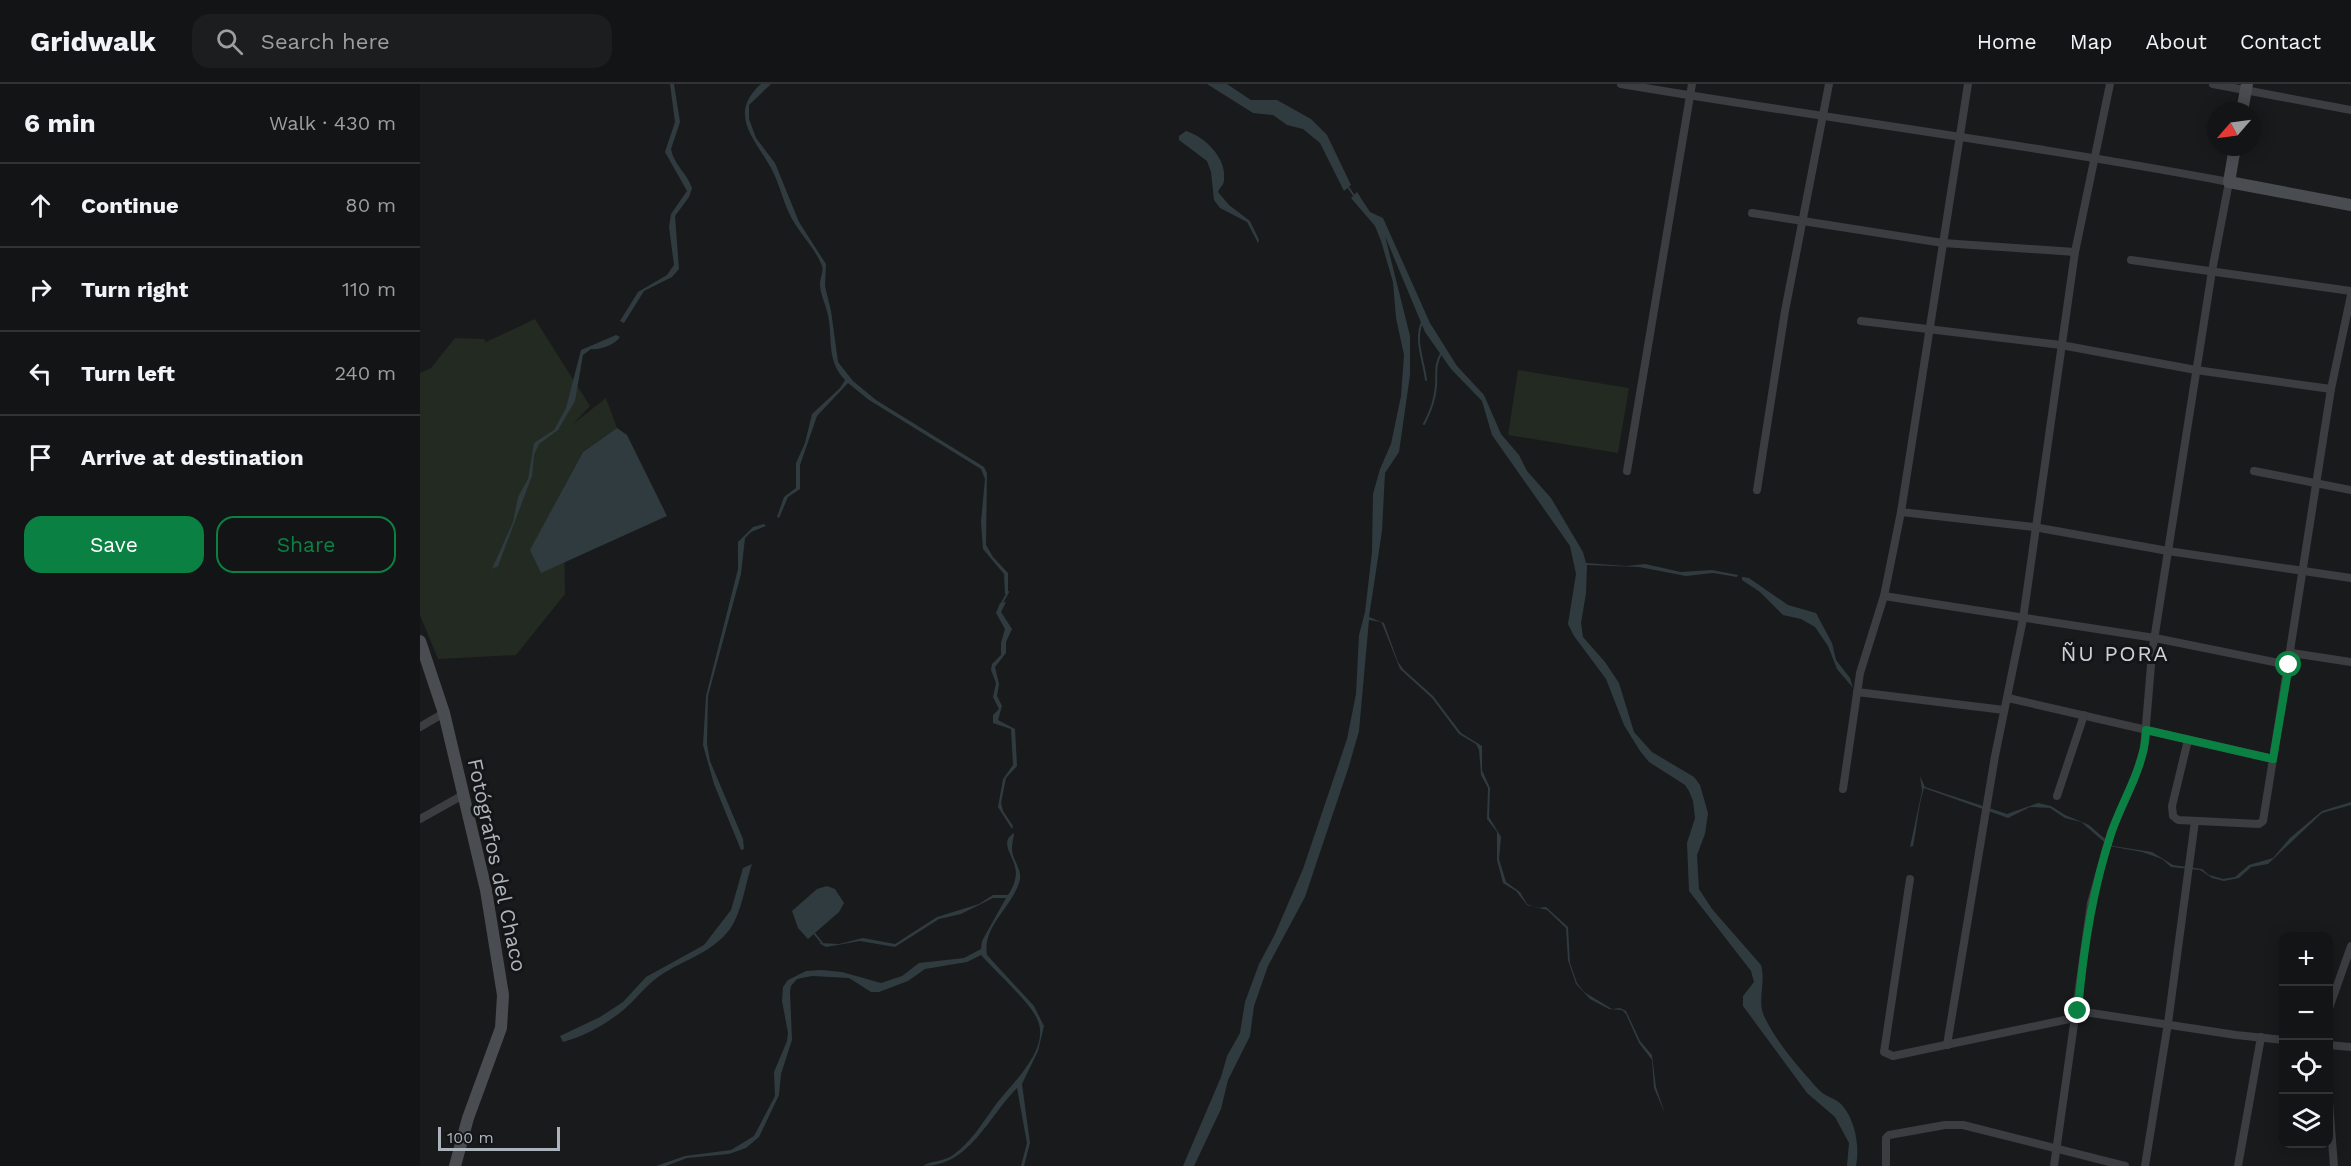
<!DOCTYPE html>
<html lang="en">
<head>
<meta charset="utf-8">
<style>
  body { margin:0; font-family:"Work Sans",sans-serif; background:#1c1d1e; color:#f1f3f6 }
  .controls { position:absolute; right:18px; bottom:18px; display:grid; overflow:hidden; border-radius:12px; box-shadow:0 3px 15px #0003 }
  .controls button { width:54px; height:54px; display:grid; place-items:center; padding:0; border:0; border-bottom:2px solid #323334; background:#131415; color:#f1f3f6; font:30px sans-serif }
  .compass { position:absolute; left:1787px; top:18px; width:54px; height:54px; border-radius:50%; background:#131415; box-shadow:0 3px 15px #0003; rotate:242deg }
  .scale { position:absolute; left:18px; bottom:15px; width:122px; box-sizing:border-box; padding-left:6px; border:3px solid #adb3ba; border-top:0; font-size:16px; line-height:21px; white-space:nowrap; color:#adb3ba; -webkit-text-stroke:4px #141517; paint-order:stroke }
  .stop { position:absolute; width:18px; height:18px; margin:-14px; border:4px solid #0b8043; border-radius:50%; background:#fff }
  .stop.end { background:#0b8043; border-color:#fff; box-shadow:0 2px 6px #0008 }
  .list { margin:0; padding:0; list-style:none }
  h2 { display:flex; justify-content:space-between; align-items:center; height:78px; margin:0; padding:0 24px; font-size:26px }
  h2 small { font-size:20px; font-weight:400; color:#9d9ea0 }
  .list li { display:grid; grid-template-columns:39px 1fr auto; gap:18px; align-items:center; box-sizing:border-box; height:84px; padding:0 24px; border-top:2px solid #323334 }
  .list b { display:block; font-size:22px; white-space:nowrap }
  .list em { font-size:20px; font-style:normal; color:#9d9ea0 }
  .actions { display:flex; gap:12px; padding:18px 24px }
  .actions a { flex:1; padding:14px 0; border:2px solid #0b8043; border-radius:18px; text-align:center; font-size:21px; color:#0b8043 }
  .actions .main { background:#0b8043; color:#fff }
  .icon { flex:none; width:33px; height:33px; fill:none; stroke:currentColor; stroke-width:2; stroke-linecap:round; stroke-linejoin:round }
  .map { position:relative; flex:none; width:1931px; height:1082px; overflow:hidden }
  header { display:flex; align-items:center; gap:36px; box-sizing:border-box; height:84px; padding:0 30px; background:#131415; border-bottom:2px solid #323334 }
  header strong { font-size:28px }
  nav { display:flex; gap:33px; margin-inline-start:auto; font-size:21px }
  .search { width:420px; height:54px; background:#1c1d1e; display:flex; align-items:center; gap:15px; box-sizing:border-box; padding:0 21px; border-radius:18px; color:#9d9ea0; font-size:22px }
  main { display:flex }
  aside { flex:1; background:#131415 }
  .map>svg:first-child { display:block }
</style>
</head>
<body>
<header>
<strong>Gridwalk</strong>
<div class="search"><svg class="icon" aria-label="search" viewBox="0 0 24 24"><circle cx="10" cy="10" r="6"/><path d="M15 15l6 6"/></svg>Search here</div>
<nav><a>Home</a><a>Map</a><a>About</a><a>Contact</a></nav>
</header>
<main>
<aside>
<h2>6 min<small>Walk · 430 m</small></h2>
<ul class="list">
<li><svg class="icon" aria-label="ahead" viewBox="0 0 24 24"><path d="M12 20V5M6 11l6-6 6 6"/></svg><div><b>Continue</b></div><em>80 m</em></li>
<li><svg class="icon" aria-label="right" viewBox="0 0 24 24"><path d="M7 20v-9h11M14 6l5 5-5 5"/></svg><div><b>Turn right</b></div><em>110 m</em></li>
<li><svg class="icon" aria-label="left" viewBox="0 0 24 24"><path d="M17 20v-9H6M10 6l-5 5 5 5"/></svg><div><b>Turn left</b></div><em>240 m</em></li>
<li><svg class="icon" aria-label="arrive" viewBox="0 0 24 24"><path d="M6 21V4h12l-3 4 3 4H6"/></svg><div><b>Arrive at destination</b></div></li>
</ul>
<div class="actions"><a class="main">Save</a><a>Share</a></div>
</aside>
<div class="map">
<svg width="1931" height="1082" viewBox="0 0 1931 1082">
  <rect width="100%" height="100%" fill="#191a1c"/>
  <!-- green -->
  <g fill="#222a22">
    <polygon points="115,235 170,322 153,340 186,314 197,344 163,368 143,405 145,510 96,571 18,575 0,531 0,289 11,284 35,254 64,255 66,258"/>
    <polygon points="1098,286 1209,304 1198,369 1088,351"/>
  </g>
  <!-- water -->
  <g fill="#303b3f">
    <path d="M 250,0 L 254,0 L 260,38 L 251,65 C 254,81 267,89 272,104 L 269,113 L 255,132 L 259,185 L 252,193 L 224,207 L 204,239 L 200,237 L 218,208 L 247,191 L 254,181 L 249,143 L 251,130 L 267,107 L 245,68 L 255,38 Z"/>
    <path d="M 341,0 L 351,0 L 329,21 L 329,35 L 336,54 L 355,79 L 379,138 L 406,180 L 405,202 L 411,227 L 418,278 L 433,297 L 456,316 L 564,383 L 567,389 L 566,461 L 573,473 L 588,489 L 588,510 L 585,510 L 584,490 L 563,465 L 561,438 L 565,395 L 561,385 L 449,316 L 428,299 L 397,332 L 380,381 L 380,405 L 368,413 L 359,434 L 357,433 L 364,413 L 376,404 L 376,379 L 385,359 L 392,330 L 420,304 L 425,296 C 406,276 413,255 408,231 C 406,221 400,210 400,200 C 400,193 404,188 402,182 C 395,164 381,151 372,135 C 363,119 360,100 351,84 C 335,55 307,30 341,0 Z"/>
    <polygon points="787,0 807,0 831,16 857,16 891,35 907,51 931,101 924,107 900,59 883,45 867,41 853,31 833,29"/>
    <path d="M 766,47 C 785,53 807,74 804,96 C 804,101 800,103 798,108 L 809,121 L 830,137 L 839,156 L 838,159 L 827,138 L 800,124 L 794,116 L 791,88 L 787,77 L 759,56 L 759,52 Z"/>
    <path d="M 937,108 L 950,128 L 963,134 L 1010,239 L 1037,282 L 1064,311 L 1081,350 L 1099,371 L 1107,387 L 1131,414 L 1163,468 L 1166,479 L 1206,482 L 1225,480 L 1261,488 L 1292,486 L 1318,491 L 1317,493 L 1293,489 L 1266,492 L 1219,483 L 1167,481 L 1166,509 L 1161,539 L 1163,553 L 1185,578 L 1199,599 L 1214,648 L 1232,668 L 1274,693 L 1280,701 L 1288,729 L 1285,750 L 1277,771 L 1279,805 L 1292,825 L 1341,881 C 1346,898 1337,916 1344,932 C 1357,959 1378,983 1399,1006 C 1405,1013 1416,1014 1422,1021 C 1435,1036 1440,1062 1436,1082 L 1427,1082 L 1429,1059 L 1415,1033 L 1387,1009 L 1323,922 L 1323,912 L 1334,898 L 1331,887 L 1269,807 L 1267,759 L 1275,734 L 1273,717 L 1269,707 L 1265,701 L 1229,678 L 1220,667 L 1204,641 L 1186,595 L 1154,552 L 1148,540 L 1156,490 L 1150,462 L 1072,351 L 1062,317 L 1031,285 L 1005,248 L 965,152 L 990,252 L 990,291 L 979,368 L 965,389 L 962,447 L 949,533 L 964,539 L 978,578 L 984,586 L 1013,612 L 1041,649 L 1062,662 L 1062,686 L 1070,704 L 1069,733 L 1081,753 L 1079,775 L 1086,798 L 1100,808 L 1107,820 L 1117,824 L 1126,823 L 1148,843 L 1150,879 L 1157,899 L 1164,908 L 1192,925 L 1200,924 L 1206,927 L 1220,957 L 1232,971 L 1236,1003 L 1245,1030 L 1234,1004 L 1232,976 L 1219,959 L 1206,930 L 1202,926 L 1189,925 L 1170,915 L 1156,900 L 1148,876 L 1146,844 L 1127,826 L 1107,821 L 1096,807 L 1083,799 L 1077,776 L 1077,748 L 1067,735 L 1068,704 L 1061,691 L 1059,666 L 1056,660 L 1039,650 L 1012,614 L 980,585 L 963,542 L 961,538 L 949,536 L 939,647 L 929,682 L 885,813 L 848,882 L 834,922 L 830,952 L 808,996 L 801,1025 L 774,1082 L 763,1082 L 801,993 L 807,972 L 820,949 L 825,918 L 839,880 L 855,850 L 883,785 L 927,655 L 936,610 L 939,551 L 945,528 L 952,468 L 953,410 L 960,385 L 971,360 L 981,312 L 984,271 L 976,234 L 973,198 L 961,157 L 955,142 L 931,114 Z"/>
    <path d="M 196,251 L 200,253 C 195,261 180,266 171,265 L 163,271 L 155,317 L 138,346 L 119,360 L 114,371 L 112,392 L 78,482 L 72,485 L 93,438 L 98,413 L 108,395 L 114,359 L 134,346 L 146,324 L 161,266 Z"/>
    <polygon points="197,344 207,351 247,432 121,489 110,466 163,368"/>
    <polygon points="344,440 346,442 331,448 325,454 321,490 288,612 287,660 290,677 323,755 324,765 321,766 294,700 283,661 286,612 318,485 318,458 333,443"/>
    <polygon points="1322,493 1329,494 1368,521 1396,529 1412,559 1416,576 1430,594 1433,604 1417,585 1408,562 1395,543 1381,535 1363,531 1340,508 1322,496"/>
    <polygon points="586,518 581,528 592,545 586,558 586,569 575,583 579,600 577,612 582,622 578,636 595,645 597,682 586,694 581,719 583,727 593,742 592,745 578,723 583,695 593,681 591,645 573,639 573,631 579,625 573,613 576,599 571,586 572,580 581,571 581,559 585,545 576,529 580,519"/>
    <path d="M 1500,692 L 1505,703 L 1587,730 L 1618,719 L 1631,722 L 1645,731 L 1669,741 L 1693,762 L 1732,768 L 1753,781 L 1782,785 L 1789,791 L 1803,795 L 1815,793 L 1829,781 L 1853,774 L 1870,754 L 1902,727 L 1931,718 L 1931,721 L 1902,729 L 1848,780 L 1831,783 L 1819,794 L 1804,797 L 1792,794 L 1780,786 L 1751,783 L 1742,775 L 1722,768 L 1689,762 L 1661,738 L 1645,734 L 1630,724 L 1610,723 L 1588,734 L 1504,704 C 1498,723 1497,743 1493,762 L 1490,763 L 1502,707 Z"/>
    <path d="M 594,749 C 594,753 592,759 592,763 C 591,776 604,785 599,799 C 591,824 562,843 567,871 L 614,922 L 624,942 L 618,967 L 602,1000 L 610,1059 L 604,1082 L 601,1082 L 607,1059 L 597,1004 C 568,1033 550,1082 503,1082 C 512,1076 524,1078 533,1071 C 551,1058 561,1041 574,1023 C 589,1002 630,967 618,937 C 612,920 575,887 561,871 L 547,878 L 505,885 L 488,897 L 459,908 L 451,908 L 429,894 L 392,892 L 377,895 L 371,902 L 370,907 L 372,956 L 361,990 L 359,1011 L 339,1053 L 326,1064 L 309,1070 L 267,1074 L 246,1082 L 236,1082 L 265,1072 L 311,1066 L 334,1052 L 355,1012 L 354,988 L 367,957 L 368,949 L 362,917 L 363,903 L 368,896 L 386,887 L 401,886 L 422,888 L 461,899 L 482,892 L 499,879 L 544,874 L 561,865 L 562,857 L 586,814 L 573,814 L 541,830 L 519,835 L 475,863 L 440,857 L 406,863 L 399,859 L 419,860 L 443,854 L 475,860 L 517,833 L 559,820 L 573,811 L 588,811 C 593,804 598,792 595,783 C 593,772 579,758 594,749 Z"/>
    <path d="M 332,780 C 325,801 322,828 310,845 C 292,869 265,875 241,891 C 229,899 221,909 211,919 C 194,936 166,952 143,958 L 140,952 L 180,933 L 203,918 L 226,893 L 284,861 L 311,826 L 323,784 Z"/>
    <polygon points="407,802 415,805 424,819 419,828 388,855 378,844 372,827 397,805"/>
  </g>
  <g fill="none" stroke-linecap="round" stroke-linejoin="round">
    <!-- stream -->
    <g stroke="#303b3f" stroke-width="2">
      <polyline points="928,103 935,113"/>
      <path d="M 1002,238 C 994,257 1004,277 1006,296"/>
      <path d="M 1004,340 C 1010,329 1015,314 1016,302 C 1017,289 1014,281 1022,268"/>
      <polyline points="582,519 588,508"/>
      <polyline points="394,849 402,859"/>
    </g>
    <!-- street -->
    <g stroke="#3b3d40" stroke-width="8">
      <path d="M 1201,0 C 1403,34 1607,60 1809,98 L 1792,187 L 1732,569 L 1724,665 L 1714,696 L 1691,748 L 1671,819 L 1634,1082"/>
      <polyline points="1793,0 1931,26"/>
      <polyline points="1332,129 1523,159 1655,168"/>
      <polyline points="1711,176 1931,207"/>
      <polyline points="1441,237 1641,261 1776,286 1911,305"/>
      <polyline points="1207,387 1272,0"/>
      <polyline points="1834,387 1931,406"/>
      <polyline points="1337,406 1365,227 1409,0"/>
      <polyline points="1481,428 1614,443 1748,467 1931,494"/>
      <polyline points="1464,512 1735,554 1869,581"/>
      <polyline points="1872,569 1931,578"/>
      <polyline points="1437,608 1584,626"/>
      <polyline points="1588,614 1853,675 1911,305 1931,211"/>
      <polyline points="0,643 24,629"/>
      <polyline points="1768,656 1752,722 1753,732 1758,736 1839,740 1843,737 1853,675"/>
      <polyline points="1423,705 1440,589 1464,512 1481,428 1548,0"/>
      <polyline points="1637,712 1664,631"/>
      <polyline points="0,735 43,711"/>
      <polyline points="1490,795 1464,968 1473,972 1654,934"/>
      <polyline points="1658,927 1816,951 1864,956"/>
      <polyline points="1908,927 1931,862"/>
      <polyline points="1527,961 1575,672 1603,535 1655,168 1690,0"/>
      <polyline points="1908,961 1931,963"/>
      <polyline points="1908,1005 1914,1082"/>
      <polyline points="1466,1082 1466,1054 1469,1051 1525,1041 1543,1041 1705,1082"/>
      <polyline points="1725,1082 1748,939 1775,737"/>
      <polyline points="1818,1082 1841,953"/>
    </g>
    <!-- secondary -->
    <g stroke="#494c50" stroke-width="12">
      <polyline points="1822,27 1827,0"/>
      <polyline points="1815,63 1809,98 1931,121"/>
      <polyline points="0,557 24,629 66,806 83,911 81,944 48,1034 35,1082"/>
    </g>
  </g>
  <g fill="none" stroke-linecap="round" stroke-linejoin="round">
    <!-- route -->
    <path stroke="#0b8043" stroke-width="8" d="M 1658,927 C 1663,867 1672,807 1691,750 C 1702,715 1725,684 1726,646 L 1853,675 L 1869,581"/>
  </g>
  <g text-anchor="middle" stroke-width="6" stroke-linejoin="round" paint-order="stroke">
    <!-- street labels -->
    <g font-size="21" fill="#adb3ba" stroke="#141517">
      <text transform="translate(77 781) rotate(78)" y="7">Fotógrafos del Chaco</text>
    </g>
    <!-- neighbourhood labels -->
    <g font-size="22" letter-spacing="1.5" fill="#cdd1d7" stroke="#141517">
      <text x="1695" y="577">ÑU PORA</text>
    </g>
  </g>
</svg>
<div class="controls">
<button>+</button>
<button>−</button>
<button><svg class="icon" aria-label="locate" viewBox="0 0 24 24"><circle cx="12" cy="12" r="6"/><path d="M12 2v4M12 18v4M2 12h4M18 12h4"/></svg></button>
<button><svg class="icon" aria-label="layers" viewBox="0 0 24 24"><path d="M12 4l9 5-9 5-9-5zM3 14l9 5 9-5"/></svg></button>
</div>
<svg class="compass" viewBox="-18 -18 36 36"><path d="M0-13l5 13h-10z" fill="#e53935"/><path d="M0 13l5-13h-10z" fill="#9d9ea0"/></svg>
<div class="scale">100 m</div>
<div class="stop" style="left:1869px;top:581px"></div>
<div class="stop end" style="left:1658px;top:927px"></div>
</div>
</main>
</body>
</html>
